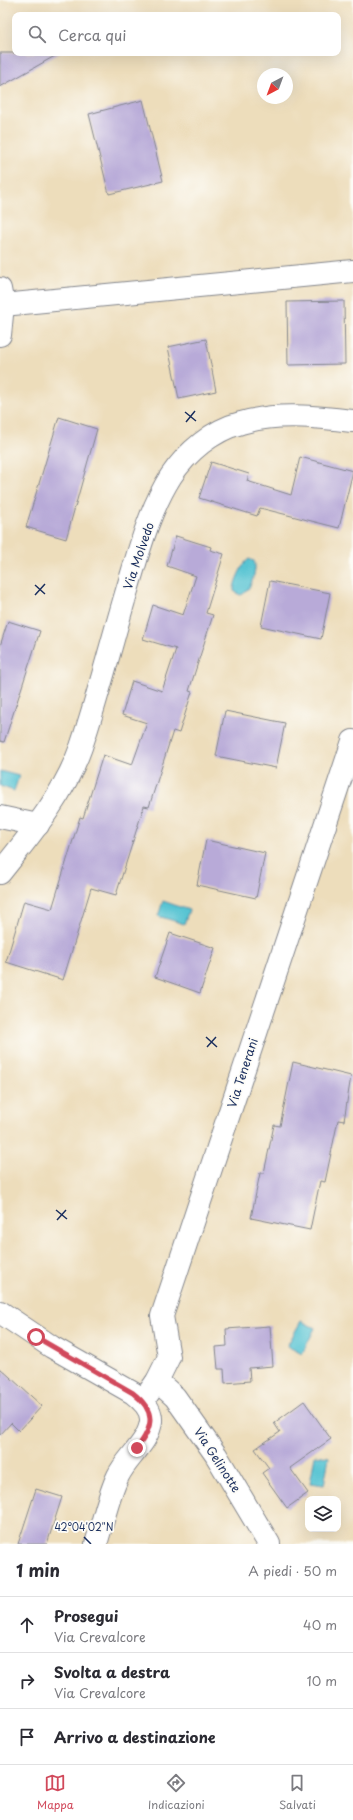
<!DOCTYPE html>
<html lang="it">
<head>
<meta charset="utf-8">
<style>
  body { margin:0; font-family:"Playpen Sans",sans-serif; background:#f2f2f3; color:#2b2b33 }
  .controls { position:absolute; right:12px; bottom:12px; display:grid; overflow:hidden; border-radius:8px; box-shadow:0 4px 16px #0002 }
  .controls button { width:36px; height:36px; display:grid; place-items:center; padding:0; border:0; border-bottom:1px solid #e1e1e2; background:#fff; color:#2b2b33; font:20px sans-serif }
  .compass { position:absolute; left:257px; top:68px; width:36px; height:36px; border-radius:50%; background:#fff; box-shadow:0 4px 16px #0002; rotate:221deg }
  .stop { position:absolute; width:12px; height:12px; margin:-9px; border:3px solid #d1495b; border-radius:50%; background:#fff }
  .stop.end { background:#d1495b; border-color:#fff; box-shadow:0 1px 4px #0008 }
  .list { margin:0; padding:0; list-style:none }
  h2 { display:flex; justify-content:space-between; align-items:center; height:52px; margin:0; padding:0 16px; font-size:17px }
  h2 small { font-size:13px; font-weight:400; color:#7c7c81 }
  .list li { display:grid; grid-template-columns:26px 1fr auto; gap:12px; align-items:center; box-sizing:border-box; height:56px; padding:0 16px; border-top:1px solid #e1e1e2 }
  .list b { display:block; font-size:15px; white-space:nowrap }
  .list p { margin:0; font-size:13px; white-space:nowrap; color:#7c7c81 }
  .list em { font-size:13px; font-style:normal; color:#7c7c81 }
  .icon { flex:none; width:22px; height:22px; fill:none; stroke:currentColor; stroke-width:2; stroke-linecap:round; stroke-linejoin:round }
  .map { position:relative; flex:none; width:353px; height:1544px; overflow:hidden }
  .search { position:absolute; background:#fff; box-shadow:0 4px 16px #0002; left:12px; right:12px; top:12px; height:44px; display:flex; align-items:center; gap:10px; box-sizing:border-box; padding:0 14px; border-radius:8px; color:#7c7c81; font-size:15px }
  .sheet { height:220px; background:#fff }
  nav { display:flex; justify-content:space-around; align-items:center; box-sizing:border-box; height:56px; border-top:1px solid #e1e1e2; background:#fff; font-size:11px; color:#7c7c81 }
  nav a { display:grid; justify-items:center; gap:2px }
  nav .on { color:#d1495b }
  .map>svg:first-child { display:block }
</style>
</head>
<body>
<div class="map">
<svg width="353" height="1544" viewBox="0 0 353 1544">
  <rect width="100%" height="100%" fill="#fdfcf7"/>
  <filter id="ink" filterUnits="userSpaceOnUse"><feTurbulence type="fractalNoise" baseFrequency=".025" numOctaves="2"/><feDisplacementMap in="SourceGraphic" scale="8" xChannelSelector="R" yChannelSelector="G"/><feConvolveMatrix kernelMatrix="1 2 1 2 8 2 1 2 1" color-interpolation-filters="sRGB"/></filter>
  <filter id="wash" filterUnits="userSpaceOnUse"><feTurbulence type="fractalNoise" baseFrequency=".012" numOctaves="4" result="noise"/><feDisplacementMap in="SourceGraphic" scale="16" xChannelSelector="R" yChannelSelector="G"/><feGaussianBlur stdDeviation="0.9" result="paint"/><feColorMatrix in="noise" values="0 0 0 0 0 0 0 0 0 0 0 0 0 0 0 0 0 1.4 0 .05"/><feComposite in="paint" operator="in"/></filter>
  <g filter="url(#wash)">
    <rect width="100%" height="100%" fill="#edddbb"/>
    <!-- water -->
    <g fill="#59c4d3" stroke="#3a7a98">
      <path d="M 249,559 L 254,561 C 258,569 250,594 240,595 L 234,591 C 233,584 243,562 249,559 Z"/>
      <polygon points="0,771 19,776 14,791 0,786"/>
      <polygon points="163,901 189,910 184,924 158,916"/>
      <polygon points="301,1321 315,1328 302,1354 287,1346"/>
      <polygon points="315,1455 329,1457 324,1485 310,1483"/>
    </g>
    <g id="blocks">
      <!-- building -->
      <g fill="#b8aad8">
        <polygon points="0,53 60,53 0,87"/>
        <polygon points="143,100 163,181 109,194 89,114"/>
        <polygon points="344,301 345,364 288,365 287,302"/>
        <polygon points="206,339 216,391 179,399 168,347"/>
        <polygon points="59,417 97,429 66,539 26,527"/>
        <polygon points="300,457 353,471 339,528 260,508 257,516 199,498 211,462 249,474 247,481 291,495"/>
        <polygon points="176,536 211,547 210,550 224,554 206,613 213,615 189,691 192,692 179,733 173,731 149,807 144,806 116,895 91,888 63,980 6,962 24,901 52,909 80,817 83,818 103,755 132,765 147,723 122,715 132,681 162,691 176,649 143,639 153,605 183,615 196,576 167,566"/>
        <polygon points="270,581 330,593 321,639 261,626"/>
        <polygon points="8,621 40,631 4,742 0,741 0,646"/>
        <polygon points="225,711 285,723 276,768 216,756"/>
        <polygon points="206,840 265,853 256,898 197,885"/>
        <polygon points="170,933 215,948 200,993 155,977"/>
        <polygon points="293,1062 351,1076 344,1121 338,1120 325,1182 320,1181 310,1230 251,1218 260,1173 264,1173 274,1125 280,1126"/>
        <polygon points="270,1326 273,1366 249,1368 250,1381 225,1383 224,1369 218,1369 216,1347 227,1346 226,1329"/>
        <polygon points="0,1368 42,1406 19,1431 11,1423 0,1435"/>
        <polygon points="304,1401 331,1439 290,1468 308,1493 287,1508 262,1473 269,1468 255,1449 280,1432 274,1423"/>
        <polygon points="36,1489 62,1497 47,1544 18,1544"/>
      </g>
    </g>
  </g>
  <g filter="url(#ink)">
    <use href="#blocks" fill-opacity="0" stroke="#84868c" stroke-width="1"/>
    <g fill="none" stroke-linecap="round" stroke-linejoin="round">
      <defs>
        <g id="street">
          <polyline points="0,289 3,305 0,335"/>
          <polyline points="3,305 353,271"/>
          <polyline points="0,817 38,825"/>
          <path d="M 0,873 C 31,834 64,795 81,747 C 99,694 112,640 128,587 C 139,550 150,509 171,476 C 187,452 213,430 241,423 C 278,412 315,417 353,421"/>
          <path d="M 0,1312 L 52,1347 L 133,1393 C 142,1400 152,1409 151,1421 C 149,1442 127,1457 118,1476 C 108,1497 103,1522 96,1544"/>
          <polyline points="157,1381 175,1397 216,1455 269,1544"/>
          <polyline points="143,1401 157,1381 169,1357 162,1316 353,741"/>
        </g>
      </defs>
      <!-- street casing -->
      <use href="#street" stroke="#84868c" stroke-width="24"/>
      <!-- street -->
      <use href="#street" stroke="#fff" stroke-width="22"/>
    </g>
  </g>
  <g fill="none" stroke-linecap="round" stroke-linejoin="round" filter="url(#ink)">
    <!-- route -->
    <path stroke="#d1495b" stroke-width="5" d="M 36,1337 L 133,1393 C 156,1411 154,1426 137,1448"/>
  </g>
  <!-- ticks -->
  <path fill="none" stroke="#1b2f5e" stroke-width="1.5" d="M 185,412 L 196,421M 186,422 L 195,411M 35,585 L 45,594M 35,595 L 45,584M 206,1037 L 217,1047M 207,1047 L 216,1037M 56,1210 L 67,1219M 57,1220 L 66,1210M 84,1537 L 91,1544"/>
  <g text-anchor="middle" stroke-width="3.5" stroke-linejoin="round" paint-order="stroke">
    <!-- street labels -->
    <g font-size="12" fill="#1b2f5e" stroke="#fdfcf7">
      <text transform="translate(139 556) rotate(-71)" y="4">Via Molvedo</text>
      <text transform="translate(243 1073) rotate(-72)" y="4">Via Tenerani</text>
      <text transform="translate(217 1460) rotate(57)" y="4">Via Gelinotte</text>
    </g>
  </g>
  <g font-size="10" text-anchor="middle" fill="#1b2f5e" stroke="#fdfcf7" stroke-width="3.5" stroke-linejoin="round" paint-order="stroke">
    <text x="84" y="1531">42°04'02"N</text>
  </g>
</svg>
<div class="controls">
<button><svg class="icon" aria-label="layers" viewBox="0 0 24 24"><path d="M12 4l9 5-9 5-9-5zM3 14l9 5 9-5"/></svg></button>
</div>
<svg class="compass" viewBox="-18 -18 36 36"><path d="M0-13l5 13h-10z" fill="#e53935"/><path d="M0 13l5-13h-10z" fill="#7c7c81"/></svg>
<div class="stop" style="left:36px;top:1337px"></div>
<div class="stop end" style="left:137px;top:1448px"></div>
<div class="search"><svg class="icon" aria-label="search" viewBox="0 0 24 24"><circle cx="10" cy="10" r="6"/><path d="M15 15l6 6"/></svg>Cerca qui</div>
</div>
<section class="sheet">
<h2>1 min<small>A piedi · 50 m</small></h2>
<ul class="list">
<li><svg class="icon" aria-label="ahead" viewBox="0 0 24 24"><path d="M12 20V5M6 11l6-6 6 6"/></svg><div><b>Prosegui</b><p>Via Crevalcore</p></div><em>40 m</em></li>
<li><svg class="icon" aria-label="right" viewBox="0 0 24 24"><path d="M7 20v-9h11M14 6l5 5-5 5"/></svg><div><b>Svolta a destra</b><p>Via Crevalcore</p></div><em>10 m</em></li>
<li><svg class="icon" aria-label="arrive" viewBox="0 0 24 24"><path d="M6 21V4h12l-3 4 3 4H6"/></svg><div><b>Arrivo a destinazione</b></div></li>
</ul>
</section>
<nav>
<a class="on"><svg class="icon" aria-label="map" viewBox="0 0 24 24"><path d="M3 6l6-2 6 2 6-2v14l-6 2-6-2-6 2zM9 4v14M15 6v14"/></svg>Mappa</a>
<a><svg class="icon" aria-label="directions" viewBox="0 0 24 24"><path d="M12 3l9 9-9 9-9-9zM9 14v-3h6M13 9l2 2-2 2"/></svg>Indicazioni</a>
<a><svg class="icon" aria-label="saved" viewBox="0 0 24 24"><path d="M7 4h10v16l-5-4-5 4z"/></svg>Salvati</a>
</nav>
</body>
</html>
